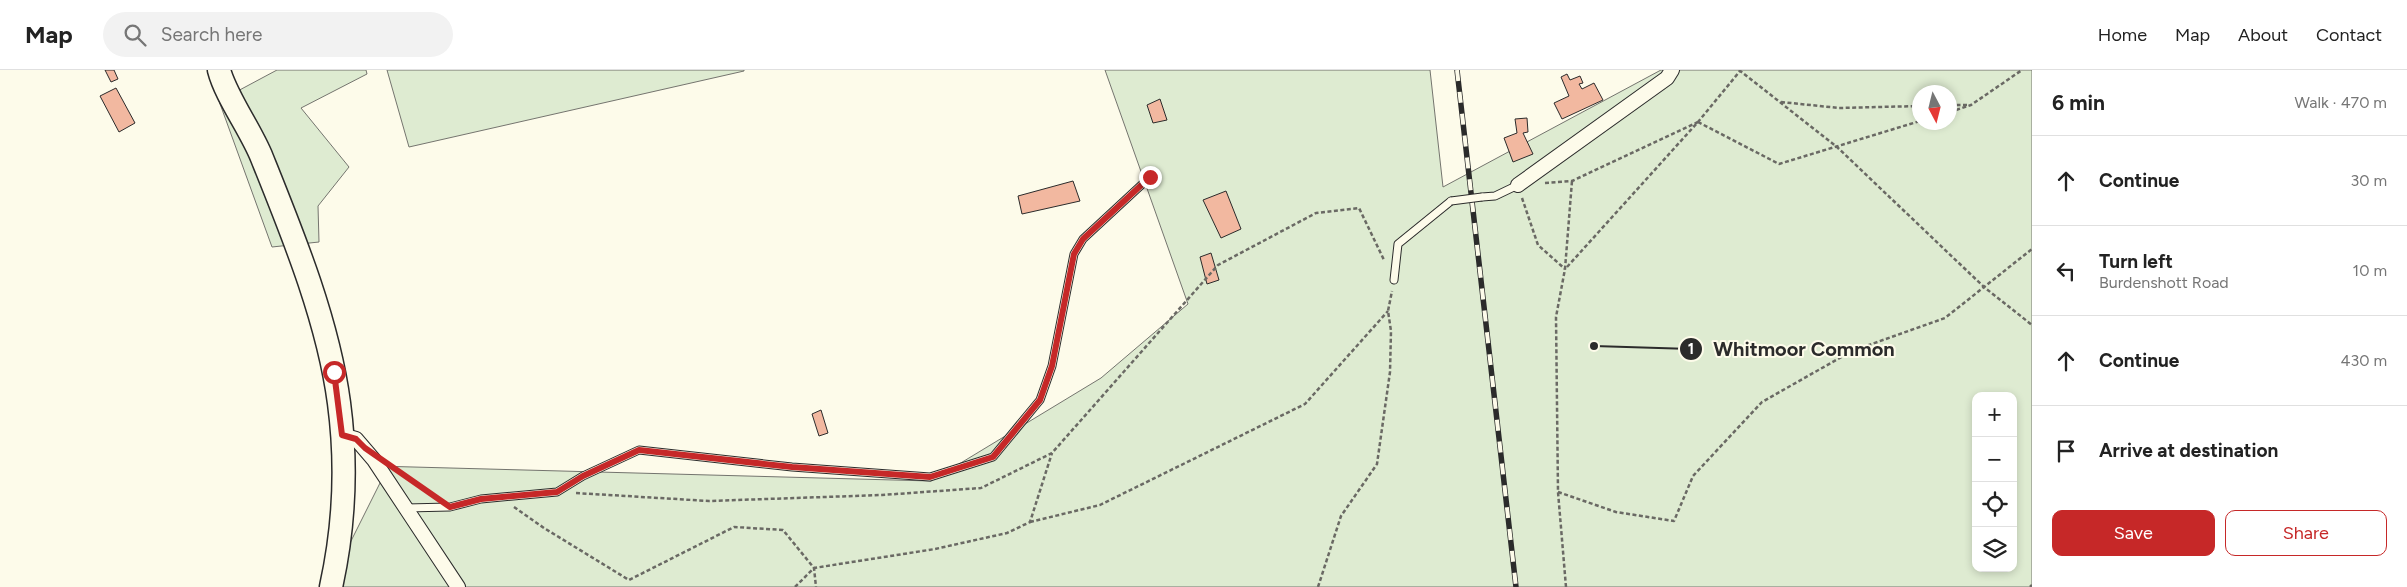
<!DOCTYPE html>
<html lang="en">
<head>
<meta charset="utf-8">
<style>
  body { margin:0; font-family:Figtree,sans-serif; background:#f2f2f2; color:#222 }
  .controls { position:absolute; right:15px; bottom:15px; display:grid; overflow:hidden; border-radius:10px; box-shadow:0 2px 8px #0003 }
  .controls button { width:45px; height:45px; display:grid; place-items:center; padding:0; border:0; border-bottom:1px solid #e0e0e0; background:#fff; color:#222; font:25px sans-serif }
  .compass { position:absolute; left:1912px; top:15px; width:45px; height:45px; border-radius:50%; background:#fff; box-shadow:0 2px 8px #0003; rotate:173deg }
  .stop { position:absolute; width:15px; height:15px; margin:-11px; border:4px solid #c62828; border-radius:50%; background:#fff }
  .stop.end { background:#c62828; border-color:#fff; box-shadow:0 1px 5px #0008 }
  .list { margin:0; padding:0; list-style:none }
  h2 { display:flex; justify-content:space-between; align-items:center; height:65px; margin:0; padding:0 20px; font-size:21px }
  h2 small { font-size:16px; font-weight:400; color:#767676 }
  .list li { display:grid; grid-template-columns:32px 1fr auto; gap:15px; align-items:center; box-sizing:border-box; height:90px; padding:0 20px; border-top:1px solid #e0e0e0 }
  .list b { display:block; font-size:19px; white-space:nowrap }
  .list p { margin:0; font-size:16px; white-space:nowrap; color:#767676 }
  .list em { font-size:16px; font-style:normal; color:#767676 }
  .actions { display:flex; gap:10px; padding:15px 20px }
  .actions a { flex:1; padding:11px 0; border:1px solid #c62828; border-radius:10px; text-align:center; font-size:18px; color:#c62828 }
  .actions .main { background:#c62828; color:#fff }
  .icon { flex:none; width:28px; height:28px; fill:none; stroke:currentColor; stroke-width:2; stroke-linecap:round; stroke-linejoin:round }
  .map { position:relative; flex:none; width:2032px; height:517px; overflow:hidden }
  header { display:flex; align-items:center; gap:30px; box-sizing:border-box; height:70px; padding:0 25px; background:#fff; border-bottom:1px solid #e0e0e0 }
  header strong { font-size:24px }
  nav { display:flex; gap:28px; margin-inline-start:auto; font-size:18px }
  .search { width:350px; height:45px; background:#f2f2f2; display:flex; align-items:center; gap:12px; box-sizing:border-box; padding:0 18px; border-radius:28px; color:#767676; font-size:19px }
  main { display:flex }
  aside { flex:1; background:#fff }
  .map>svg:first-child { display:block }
</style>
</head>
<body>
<header>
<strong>Map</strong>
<div class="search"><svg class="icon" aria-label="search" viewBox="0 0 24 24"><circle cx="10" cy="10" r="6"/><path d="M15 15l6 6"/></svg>Search here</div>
<nav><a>Home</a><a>Map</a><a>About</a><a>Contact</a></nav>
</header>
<main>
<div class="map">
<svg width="2032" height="517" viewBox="0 0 2032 517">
  <rect width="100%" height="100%" fill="#fdfbea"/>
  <!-- green -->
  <g fill="#deebd1" stroke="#74746e" fill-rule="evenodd">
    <polygon points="277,0 366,0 367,4 301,38 349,97 318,136 319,172 272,177 219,31"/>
    <polygon points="387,0 744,0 744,1 409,77"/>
    <path d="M 1105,0 L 1430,0 L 1443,117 L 1661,0 L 2032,0 L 2032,517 L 328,517 L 381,411 L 376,396 L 931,411 L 1101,308 L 1188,234 ZM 1920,22 L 1950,22 L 1950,52 L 1920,52 ZM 1976,326 L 2013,326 L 2013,498 L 1976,498 Z"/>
  </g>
  <!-- building -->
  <g fill="#f2b8a0" stroke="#2b2b2b">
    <polygon points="105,0 114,0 118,9 111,12"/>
    <polygon points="1567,4 1570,10 1580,6 1583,13 1579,14 1582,19 1594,13 1603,30 1562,49 1554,33 1569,26 1561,7"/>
    <polygon points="116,18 135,53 119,62 100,26"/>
    <polygon points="1160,29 1167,50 1153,53 1147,35"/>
    <polygon points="1527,48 1528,62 1523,63 1533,84 1513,92 1504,68 1517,63 1515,49"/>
    <polygon points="1073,111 1080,131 1022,144 1018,126"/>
    <polygon points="1226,121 1241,159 1221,168 1203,130"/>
    <polygon points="1211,183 1219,210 1207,214 1200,187"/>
    <polygon points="821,340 828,363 819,366 812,344"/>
  </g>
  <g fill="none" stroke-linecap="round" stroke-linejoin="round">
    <defs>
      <g id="lane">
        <polyline points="1482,127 1495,126 1518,115"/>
        <polyline points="1394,210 1398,174 1451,131"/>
        <polyline points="406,438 450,437 481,429 557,422 583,406 639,380 792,397 930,407 993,387 1040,330 1052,296 1074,184 1083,169 1150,107"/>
      </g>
      <g id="street">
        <polyline points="1518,115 1667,8 1672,0"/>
        <polyline points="342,365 356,369 374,390 458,517"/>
      </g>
      <path id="primary" d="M 219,0 C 226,27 251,60 262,88 C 293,165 328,250 339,333 C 347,393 344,458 331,517"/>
    </defs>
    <!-- lane casing -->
    <use href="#lane" stroke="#2b2b2b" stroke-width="9"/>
    <!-- street casing -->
    <use href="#street" stroke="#2b2b2b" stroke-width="16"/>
    <!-- primary casing -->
    <use href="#primary" stroke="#2b2b2b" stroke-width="25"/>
    <!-- path -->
    <g stroke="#6a6964" stroke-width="2.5" stroke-dasharray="4 2.5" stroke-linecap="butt">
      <polyline points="1739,0 1837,77 1984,217 2032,255"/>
      <polyline points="1781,32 1839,38 1920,36"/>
      <polyline points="1950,35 1967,35"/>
      <polyline points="1950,42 1971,35 2022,0"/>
      <polyline points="1698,52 1779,94 1920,51"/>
      <polyline points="1545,113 1572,111 1698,52"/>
      <polyline points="1522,128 1538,175 1565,199"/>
      <polyline points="1567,197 1698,52 1740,1"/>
      <polyline points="401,403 434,426"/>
      <polyline points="1558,422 1616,442 1674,451 1693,406 1762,332 1852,281 1945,248 2032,179"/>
      <polyline points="576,423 709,431 882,425 981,418 1052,383 1218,195 1316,143 1359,138 1384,190"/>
      <polyline points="514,437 544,458 629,510 734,457 783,460 814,498 816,517"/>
      <polyline points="1030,452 1100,435 1305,334 1388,241"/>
      <polyline points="795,517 814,498 935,479 1007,463 1030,452 1052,383"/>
      <polyline points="1318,517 1341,446 1377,394 1390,302 1391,261 1388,241 1392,221"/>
      <polyline points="1566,517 1558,422 1556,247 1565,199 1572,111"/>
      <polyline points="2030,517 2032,515"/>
    </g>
    <!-- lane -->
    <use href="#lane" stroke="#fdfbea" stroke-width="7"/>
    <!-- street -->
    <use href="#street" stroke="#fdfbea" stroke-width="14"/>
    <!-- primary -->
    <use href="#primary" stroke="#fdfbea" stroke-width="22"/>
    <defs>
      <polyline id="rail" points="1457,0 1516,517"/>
    </defs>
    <!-- rail casing -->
    <use href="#rail" stroke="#2b2b2b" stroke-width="5.5"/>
    <!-- rail -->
    <use href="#rail" stroke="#fdfbea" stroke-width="4" stroke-dasharray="11" stroke-linecap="butt"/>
    <defs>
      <polyline id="lane-bridge" points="1451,131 1482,127"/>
    </defs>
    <!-- lane-bridge casing -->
    <use href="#lane-bridge" stroke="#2b2b2b" stroke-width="9" stroke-linecap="butt"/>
    <!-- lane-bridge -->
    <use href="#lane-bridge" stroke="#fdfbea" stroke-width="7"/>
  </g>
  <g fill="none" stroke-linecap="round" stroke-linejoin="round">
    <!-- route -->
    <polyline stroke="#c62828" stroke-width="6" points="334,302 342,365 356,369 365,378 450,437 481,429 557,422 583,406 639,380 792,397 930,407 993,387 1040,330 1052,296 1074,184 1083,169 1150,107"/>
  </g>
  <!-- callouts -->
  <path fill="none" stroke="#2b2b2b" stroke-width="2" d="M1594 276L1691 279"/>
  <g fill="#2b2b2b" stroke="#fdfbea" stroke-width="2">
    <circle cx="1594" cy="276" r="5"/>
    <circle cx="1691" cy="279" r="12"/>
  </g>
  <g font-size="15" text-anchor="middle" font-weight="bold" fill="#fff">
    <text x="1691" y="284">1</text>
  </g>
  <g font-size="20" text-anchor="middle" font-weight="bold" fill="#2b2b2b" stroke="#fdfbea" stroke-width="4" stroke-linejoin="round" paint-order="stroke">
    <text x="1804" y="286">Whitmoor Common</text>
  </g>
</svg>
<div class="controls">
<button>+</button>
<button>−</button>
<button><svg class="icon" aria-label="locate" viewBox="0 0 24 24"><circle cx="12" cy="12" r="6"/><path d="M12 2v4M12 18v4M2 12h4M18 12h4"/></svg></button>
<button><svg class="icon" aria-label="layers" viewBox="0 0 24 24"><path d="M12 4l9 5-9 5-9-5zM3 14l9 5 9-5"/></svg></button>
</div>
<svg class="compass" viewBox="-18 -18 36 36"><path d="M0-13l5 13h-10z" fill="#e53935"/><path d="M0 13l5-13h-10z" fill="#767676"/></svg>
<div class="stop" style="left:334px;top:302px"></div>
<div class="stop end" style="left:1150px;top:107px"></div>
</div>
<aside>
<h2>6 min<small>Walk · 470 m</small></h2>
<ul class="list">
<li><svg class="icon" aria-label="ahead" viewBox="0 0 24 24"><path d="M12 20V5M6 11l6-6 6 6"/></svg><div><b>Continue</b></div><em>30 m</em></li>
<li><svg class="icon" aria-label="left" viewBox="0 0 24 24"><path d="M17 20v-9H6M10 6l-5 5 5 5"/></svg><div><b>Turn left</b><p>Burdenshott Road</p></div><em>10 m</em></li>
<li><svg class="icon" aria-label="ahead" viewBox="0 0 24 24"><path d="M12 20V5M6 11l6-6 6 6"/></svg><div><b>Continue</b></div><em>430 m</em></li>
<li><svg class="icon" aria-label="arrive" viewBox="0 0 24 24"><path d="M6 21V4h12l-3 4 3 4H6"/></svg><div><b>Arrive at destination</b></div></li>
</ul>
<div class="actions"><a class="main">Save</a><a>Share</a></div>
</aside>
</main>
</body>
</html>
